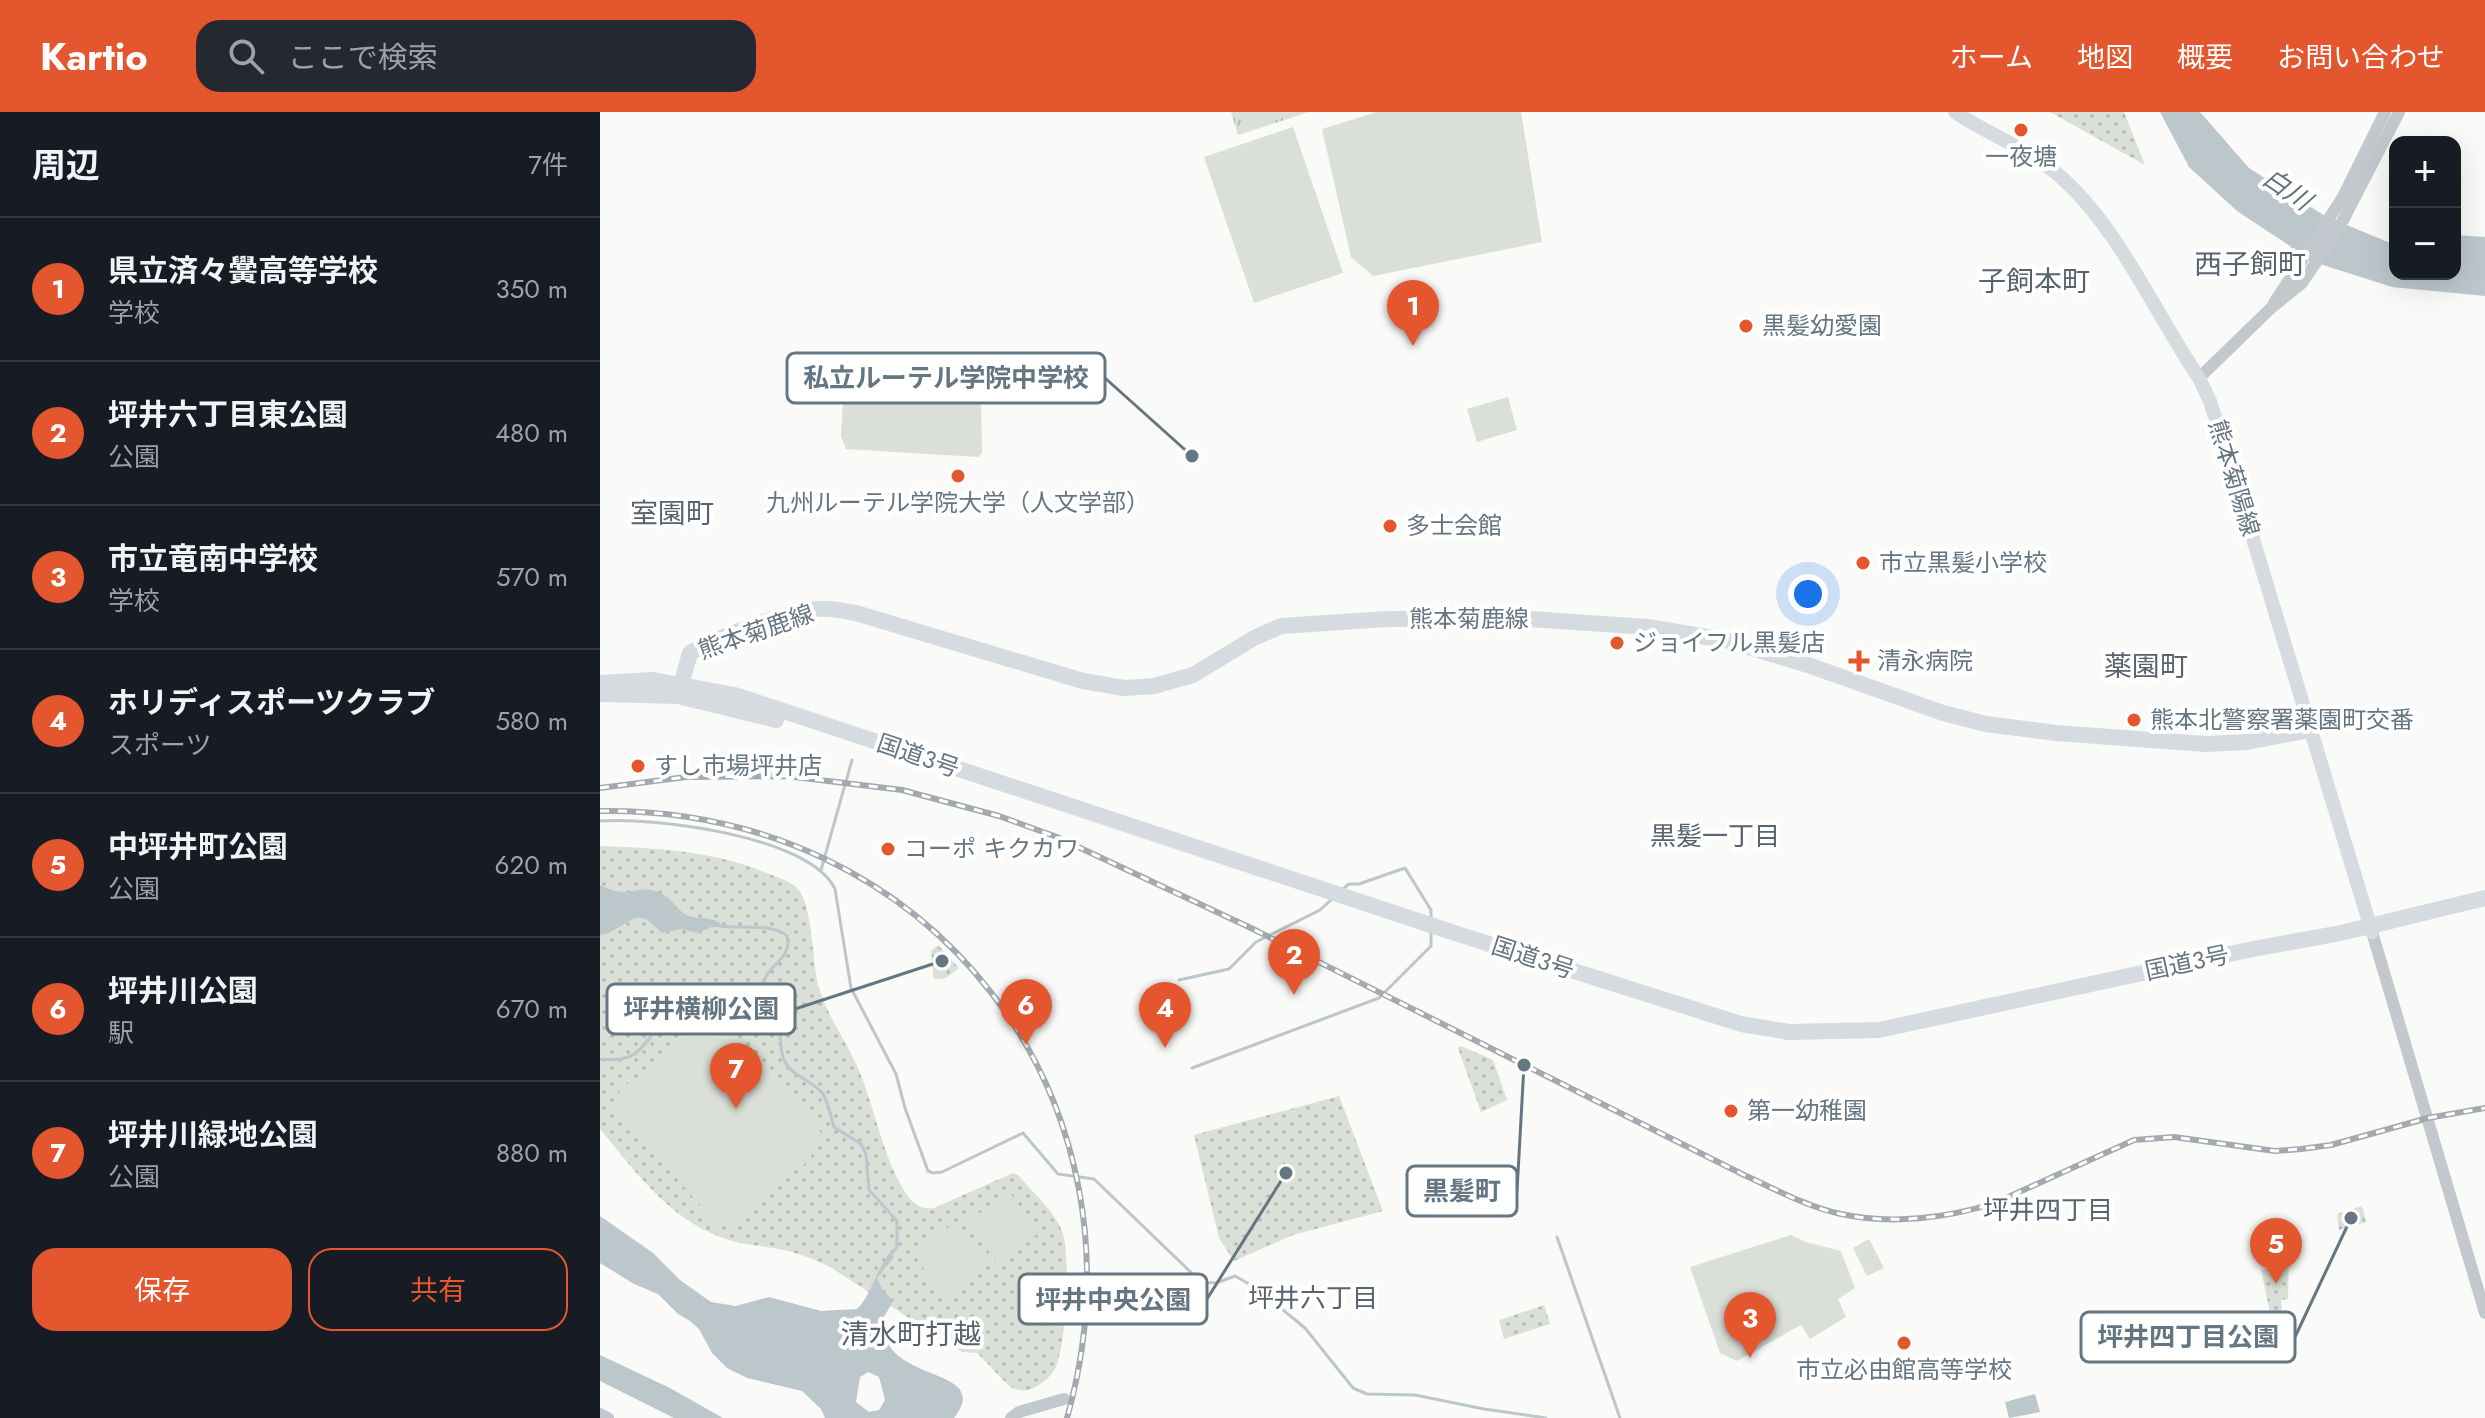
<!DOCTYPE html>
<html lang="ja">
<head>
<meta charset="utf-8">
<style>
  body { margin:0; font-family:Jost,"Noto Sans JP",sans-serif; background:#242831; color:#f1f3f6 }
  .controls { position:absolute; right:24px; top:24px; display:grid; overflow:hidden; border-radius:16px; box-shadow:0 8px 32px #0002 }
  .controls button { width:72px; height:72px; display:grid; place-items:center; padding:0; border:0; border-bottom:2px solid #363941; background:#171b24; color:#f1f3f6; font:40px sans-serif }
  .you { position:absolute; left:1208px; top:482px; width:28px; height:28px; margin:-20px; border:6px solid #fff; border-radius:50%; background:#1a73e8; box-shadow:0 0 0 12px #1a73e833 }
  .badge { display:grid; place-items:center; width:52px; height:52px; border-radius:50%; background:#e4572e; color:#fff; font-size:26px; font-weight:700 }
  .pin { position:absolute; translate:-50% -66px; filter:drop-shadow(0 2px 4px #0008) }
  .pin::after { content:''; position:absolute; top:42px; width:28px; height:24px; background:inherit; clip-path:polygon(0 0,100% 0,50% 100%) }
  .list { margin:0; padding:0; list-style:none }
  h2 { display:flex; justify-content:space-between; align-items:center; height:104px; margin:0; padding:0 32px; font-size:34px }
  h2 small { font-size:26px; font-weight:400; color:#9ea1a6 }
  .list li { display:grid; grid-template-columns:52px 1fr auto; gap:24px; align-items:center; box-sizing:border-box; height:144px; padding:0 32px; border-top:2px solid #363941 }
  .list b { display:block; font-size:30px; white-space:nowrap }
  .list p { margin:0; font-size:26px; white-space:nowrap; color:#9ea1a6 }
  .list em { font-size:26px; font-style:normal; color:#9ea1a6 }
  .actions { display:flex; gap:16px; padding:24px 32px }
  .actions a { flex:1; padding:18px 0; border:2px solid #e4572e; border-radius:24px; text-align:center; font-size:28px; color:#e4572e }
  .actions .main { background:#e4572e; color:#fff }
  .icon { flex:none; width:44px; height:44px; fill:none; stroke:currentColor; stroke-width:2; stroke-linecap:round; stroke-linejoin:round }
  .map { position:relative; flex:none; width:1885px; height:1306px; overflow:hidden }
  header { display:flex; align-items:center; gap:48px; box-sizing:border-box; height:112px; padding:0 40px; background:#e4572e; color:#fff }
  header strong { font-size:38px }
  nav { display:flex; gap:44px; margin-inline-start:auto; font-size:28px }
  .search { width:560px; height:72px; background:#242831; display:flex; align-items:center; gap:20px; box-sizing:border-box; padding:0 28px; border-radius:24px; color:#9ea1a6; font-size:30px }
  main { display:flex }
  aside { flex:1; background:#171b24 }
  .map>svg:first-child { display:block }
</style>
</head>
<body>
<header>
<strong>Kartio</strong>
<div class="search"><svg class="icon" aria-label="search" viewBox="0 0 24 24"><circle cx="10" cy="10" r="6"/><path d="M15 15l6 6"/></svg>ここで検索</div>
<nav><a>ホーム</a><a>地図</a><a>概要</a><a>お問い合わせ</a></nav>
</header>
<main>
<aside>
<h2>周辺<small>7件</small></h2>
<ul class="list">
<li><span class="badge">1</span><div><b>県立済々黌高等学校</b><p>学校</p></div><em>350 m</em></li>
<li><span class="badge">2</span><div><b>坪井六丁目東公園</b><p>公園</p></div><em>480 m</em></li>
<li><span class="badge">3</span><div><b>市立竜南中学校</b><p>学校</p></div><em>570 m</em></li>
<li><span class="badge">4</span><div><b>ホリディスポーツクラブ</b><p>スポーツ</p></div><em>580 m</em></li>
<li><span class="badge">5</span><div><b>中坪井町公園</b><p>公園</p></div><em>620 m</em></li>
<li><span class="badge">6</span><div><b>坪井川公園</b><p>駅</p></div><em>670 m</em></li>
<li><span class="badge">7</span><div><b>坪井川緑地公園</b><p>公園</p></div><em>880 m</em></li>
</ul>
<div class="actions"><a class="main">保存</a><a>共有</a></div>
</aside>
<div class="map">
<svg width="1885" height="1306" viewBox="0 0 1885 1306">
  <defs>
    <pattern id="grass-tufts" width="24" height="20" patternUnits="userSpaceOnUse" patternTransform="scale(2)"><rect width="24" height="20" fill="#dadfd7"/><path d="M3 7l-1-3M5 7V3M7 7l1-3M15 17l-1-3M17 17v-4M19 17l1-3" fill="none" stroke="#b4b9b4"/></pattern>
    <pattern id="park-dots" width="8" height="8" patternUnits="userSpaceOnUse" patternTransform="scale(2)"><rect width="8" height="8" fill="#dadfd7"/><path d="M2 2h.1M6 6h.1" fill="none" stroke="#b4b9b4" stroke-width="1.8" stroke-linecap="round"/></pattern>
  </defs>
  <rect width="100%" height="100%" fill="#fafaf8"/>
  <!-- grass -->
  <polygon fill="url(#grass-tufts)" points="631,0 709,0 638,23"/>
  <!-- park -->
  <g fill="url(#park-dots)">
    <polygon points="1450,0 1524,0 1545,53"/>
    <path d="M 0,734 C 57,736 114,739 167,761 C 176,765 187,768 195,774 C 213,788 212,850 218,873 C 227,905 248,931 260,961 C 275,998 282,1040 302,1075 C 309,1088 319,1099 334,1096 L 413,1061 L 418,1063 C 433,1081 456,1100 463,1122 C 470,1146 466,1228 457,1252 C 452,1267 429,1285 413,1276 C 406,1273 385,1248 377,1241 L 362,1240 L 230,1155 C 214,1147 196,1140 178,1137 C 159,1133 141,1133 123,1126 C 69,1107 36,1060 0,1017 Z"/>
    <polygon points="338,833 359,856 346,866 334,867 331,839"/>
    <polygon points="861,934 893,948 907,988 881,1000 858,936"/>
    <polygon points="739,984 783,1099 693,1123 634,1149 619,1126 594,1023"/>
    <polygon points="1762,1094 1766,1110 1739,1118 1737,1102"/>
    <polygon points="1689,1138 1688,1187 1681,1188 1682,1206 1661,1210 1660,1203 1670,1200 1661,1158 1671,1156 1668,1140"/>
    <polygon points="944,1193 950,1212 904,1227 899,1208"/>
  </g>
  <!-- garden -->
  <g fill="#dadfd7">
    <polygon points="777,0 921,0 942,130 773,164 751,145 722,17"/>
    <polygon points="693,15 743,161 654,191 604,45"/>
    <polygon points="347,279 356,286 381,288 382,341 378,345 246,337 241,324 243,290 250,284"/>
    <polygon points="908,285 917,318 877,330 867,297"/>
    <polygon points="105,909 123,909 202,999 205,997 220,1013 217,1016 221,1021 221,1033 210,1042 212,1045 197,1059 193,1057 133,1110 115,1110 34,1018 31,1020 16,1005 17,986 21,983 19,979 34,966 38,969"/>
    <polygon points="409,1080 440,1120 397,1151 367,1110"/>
    <polygon points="355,1111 386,1153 344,1185 313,1141"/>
    <polygon points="1191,1123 1206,1130 1241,1139 1255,1176 1238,1187 1246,1205 1210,1227 1201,1213 1137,1249 1120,1241 1090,1155"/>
    <polygon points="1269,1127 1284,1156 1267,1164 1253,1136"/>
  </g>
  <!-- water -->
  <g fill="#bbc7cb" fill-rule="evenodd">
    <polygon points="1560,0 1600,0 1649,56 1725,104 1795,133 1795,162 1855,162 1855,123 1885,125 1885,184 1792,175 1698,145 1690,134 1637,99 1589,55"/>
    <path d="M 0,773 C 28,788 33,773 55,779 C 70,783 74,795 85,802 C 97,809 109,803 121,812 L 120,815 L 111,815 L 98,821 L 82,817 L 62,821 L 46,807 L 36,805 L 9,821 L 0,823 Z"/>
    <path d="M 0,1104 L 53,1141 L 80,1168 L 111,1190 L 136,1194 L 169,1185 L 221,1199 L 257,1197 C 270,1185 276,1159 289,1142 L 294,1145 L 277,1166 L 283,1179 L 293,1188 C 291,1196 284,1201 283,1210 C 281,1273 395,1253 354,1306 L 225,1306 L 221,1297 L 202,1279 L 147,1266 L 127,1256 L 112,1241 L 99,1217 L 90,1209 L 78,1202 L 58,1182 L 34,1172 L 0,1151 ZM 268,1260 L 279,1265 L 285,1288 L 279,1298 L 269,1300 L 256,1290 L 260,1265 Z"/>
    <polygon points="0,1243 70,1276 123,1306 74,1306 0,1269"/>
    <polygon points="1435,1282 1440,1300 1409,1306 1405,1290"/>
  </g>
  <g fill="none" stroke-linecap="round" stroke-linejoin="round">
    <!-- stream -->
    <g stroke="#bbc7cb" stroke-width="3">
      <path d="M 0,709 C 54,705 210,724 235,777 L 251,876 L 296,962 L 305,996 L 328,1059 L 333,1061 L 342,1060 L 423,1021 L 458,1062 L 494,1067 L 601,1170 L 616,1171 L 635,1164 L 658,1177 L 705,1216 L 753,1276 L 767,1282 L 815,1283 L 884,1297 L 946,1306"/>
      <polyline points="221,758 252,648"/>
      <polyline points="743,777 749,772 759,772 805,756 831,798 831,807"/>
      <path d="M 119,814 C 139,817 174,811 187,824 C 195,853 151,854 166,890"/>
      <polyline points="579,868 629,857 656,830 720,798 732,787"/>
      <path d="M 0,947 C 47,952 39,927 70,907 C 86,897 105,901 123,895 C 133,892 141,886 152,886 C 160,886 168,890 173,897 C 185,913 176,933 185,950 C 193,965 212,968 222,981 C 230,992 230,1003 234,1015 L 261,1032 L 266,1042 L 269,1078 L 297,1109 L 297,1135 L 288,1146"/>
      <polyline points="592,956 779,886 831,834 831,819"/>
      <polyline points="957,1125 1020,1306"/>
    </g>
    <!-- tertiary -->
    <g stroke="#c3c8cc" stroke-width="12">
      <polyline points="1674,191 1743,85 1785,0"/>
      <polyline points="1599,266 1671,196 1702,171 1738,118 1799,0"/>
      <polyline points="1772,820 1885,1201"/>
      <polyline points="0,1302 8,1306"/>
      <polyline points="411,1306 419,1300 464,1287"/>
    </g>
    <!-- secondary -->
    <path stroke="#d6dbdf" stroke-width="14" d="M 1355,0 C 1387,22 1425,35 1455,60 C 1517,111 1554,200 1599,266 L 1610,289 L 1640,384 L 1772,820"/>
    <!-- primary -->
    <path stroke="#d6dbdf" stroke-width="16" d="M 78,584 L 90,541 C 118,525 187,499 219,497 C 232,496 244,499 256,501 L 483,569 L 524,576 L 554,574 L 593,563 L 654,526 L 681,514 L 787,507 L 930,507 L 1048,515 L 1125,528 L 1208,553 L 1343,601 L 1386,612 L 1456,621 L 1606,632 L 1647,630 L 1710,618"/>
    <!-- trunk -->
    <g stroke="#d6dbdf" stroke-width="16">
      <polyline points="0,571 53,568 135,583 864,824 1141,912 1189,920 1279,918 1653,837 1741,821 1885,786"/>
      <polyline points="0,582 78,584 176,608"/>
    </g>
    <defs>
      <g id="rail">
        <path d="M 0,676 L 86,665 L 187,664 L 302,678 L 399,704 L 457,725 L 653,817 L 1144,1063 C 1175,1077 1207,1095 1241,1102 C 1291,1113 1347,1106 1395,1091 L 1534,1028 L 1574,1025 L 1675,1039 L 1701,1037 L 1731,1033 L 1828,1006 L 1885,996"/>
        <path d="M 0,699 C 332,695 557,987 467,1306"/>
      </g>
    </defs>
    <!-- rail casing -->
    <use href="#rail" stroke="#a2aab0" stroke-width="6"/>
    <!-- rail -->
    <use href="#rail" stroke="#fff" stroke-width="3" stroke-dasharray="9" stroke-linecap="butt"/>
  </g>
  <!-- markers -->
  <g fill="#e4572e" stroke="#fff" stroke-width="3">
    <circle cx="1421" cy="18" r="8"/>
    <circle cx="1146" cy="214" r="8"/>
    <circle cx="358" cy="364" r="8"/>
    <circle cx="790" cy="414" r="8"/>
    <circle cx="1263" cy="451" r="8"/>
    <circle cx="1017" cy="531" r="8"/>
    <path d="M1255 537h8v8h8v8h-8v8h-8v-8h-8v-8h8z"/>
    <circle cx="1534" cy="608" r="8"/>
    <circle cx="38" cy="654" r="8"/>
    <circle cx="288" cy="737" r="8"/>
    <circle cx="1131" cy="999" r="8"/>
    <circle cx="1304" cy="1231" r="8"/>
  </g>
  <g text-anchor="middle" stroke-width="8" stroke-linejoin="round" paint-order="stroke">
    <!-- poi labels -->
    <g font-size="24" fill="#657683" stroke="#fff" text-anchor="start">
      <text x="1421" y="53" text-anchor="middle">一夜塘</text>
      <text x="1162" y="222">黒髪幼愛園</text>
      <text x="358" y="399" text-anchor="middle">九州ルーテル学院大学（人文学部）</text>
      <text x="806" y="422">多士会館</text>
      <text x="1279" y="459">市立黒髪小学校</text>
      <text x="1033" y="539">ジョイフル黒髪店</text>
      <text x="1277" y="557">清永病院</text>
      <text x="1550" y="616">熊本北警察署薬園町交番</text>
      <text x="54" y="662">すし市場坪井店</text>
      <text x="304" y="745">コーポ キクカワ</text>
      <text x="1147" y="1007">第一幼稚園</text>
      <text x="1304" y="1266" text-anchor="middle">市立必由館高等学校</text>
    </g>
    <!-- street labels -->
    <g font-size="24" fill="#657683" stroke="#fff">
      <text transform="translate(1634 366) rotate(73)" y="8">熊本菊陽線</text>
      <text x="869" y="515">熊本菊鹿線</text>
      <text transform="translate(156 520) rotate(-19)" y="8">熊本菊鹿線</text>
      <text transform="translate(318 644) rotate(19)" y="8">国道3号</text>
      <text transform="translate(933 846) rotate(18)" y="8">国道3号</text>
      <text transform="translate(1587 851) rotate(-12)" y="8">国道3号</text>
    </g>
    <!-- water labels -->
    <g font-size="26" font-style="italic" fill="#60757c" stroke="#fff">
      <text transform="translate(1687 77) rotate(34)" y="9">白川</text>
    </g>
    <!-- neighbourhood labels -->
    <g font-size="26" fill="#57646e" stroke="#fff">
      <text x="1115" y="733">黒髪一丁目</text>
      <text x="1448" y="1107">坪井四丁目</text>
      <text x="713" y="1195">坪井六丁目</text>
    </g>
    <!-- quarter labels -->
    <g font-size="28" fill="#57646e" stroke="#fff">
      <text x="1650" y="162">西子飼町</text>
      <text x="1434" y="179">子飼本町</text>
      <text x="72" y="411">室園町</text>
      <text x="1546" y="564">薬園町</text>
      <text x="311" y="1232">清水町打越</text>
    </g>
  </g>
  <!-- callouts -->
  <path fill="none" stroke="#657683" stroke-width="3" d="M592 344L505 266M342 849L195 897M924 953L917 1079M686 1061L607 1187M1751 1106L1695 1225"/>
  <g fill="#657683" stroke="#fff" stroke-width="3">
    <circle cx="592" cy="344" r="8"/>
    <circle cx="342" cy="849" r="8"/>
    <circle cx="924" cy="953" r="8"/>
    <circle cx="686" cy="1061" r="8"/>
    <circle cx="1751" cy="1106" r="8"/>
  </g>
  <g fill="#fff" stroke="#657683" stroke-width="3">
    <rect x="187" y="241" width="318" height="50" rx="8"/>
    <rect x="7" y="872" width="188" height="50" rx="8"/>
    <rect x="807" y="1054" width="110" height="50" rx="8"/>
    <rect x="419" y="1162" width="188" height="50" rx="8"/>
    <rect x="1481" y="1200" width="214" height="50" rx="8"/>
  </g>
  <g font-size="26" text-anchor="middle" font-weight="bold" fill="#657683">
    <text x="346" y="275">私立ルーテル学院中学校</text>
    <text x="101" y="906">坪井横柳公園</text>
    <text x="862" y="1088">黒髪町</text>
    <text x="513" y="1197">坪井中央公園</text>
    <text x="1588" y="1234">坪井四丁目公園</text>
  </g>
</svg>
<div class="controls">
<button>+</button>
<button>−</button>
</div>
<div class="you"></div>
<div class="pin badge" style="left:813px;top:234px">1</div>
<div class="pin badge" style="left:694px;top:883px">2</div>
<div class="pin badge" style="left:1150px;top:1246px">3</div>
<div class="pin badge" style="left:565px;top:936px">4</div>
<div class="pin badge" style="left:1676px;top:1172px">5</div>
<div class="pin badge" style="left:426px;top:933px">6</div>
<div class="pin badge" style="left:136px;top:997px">7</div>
</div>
</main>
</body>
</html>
